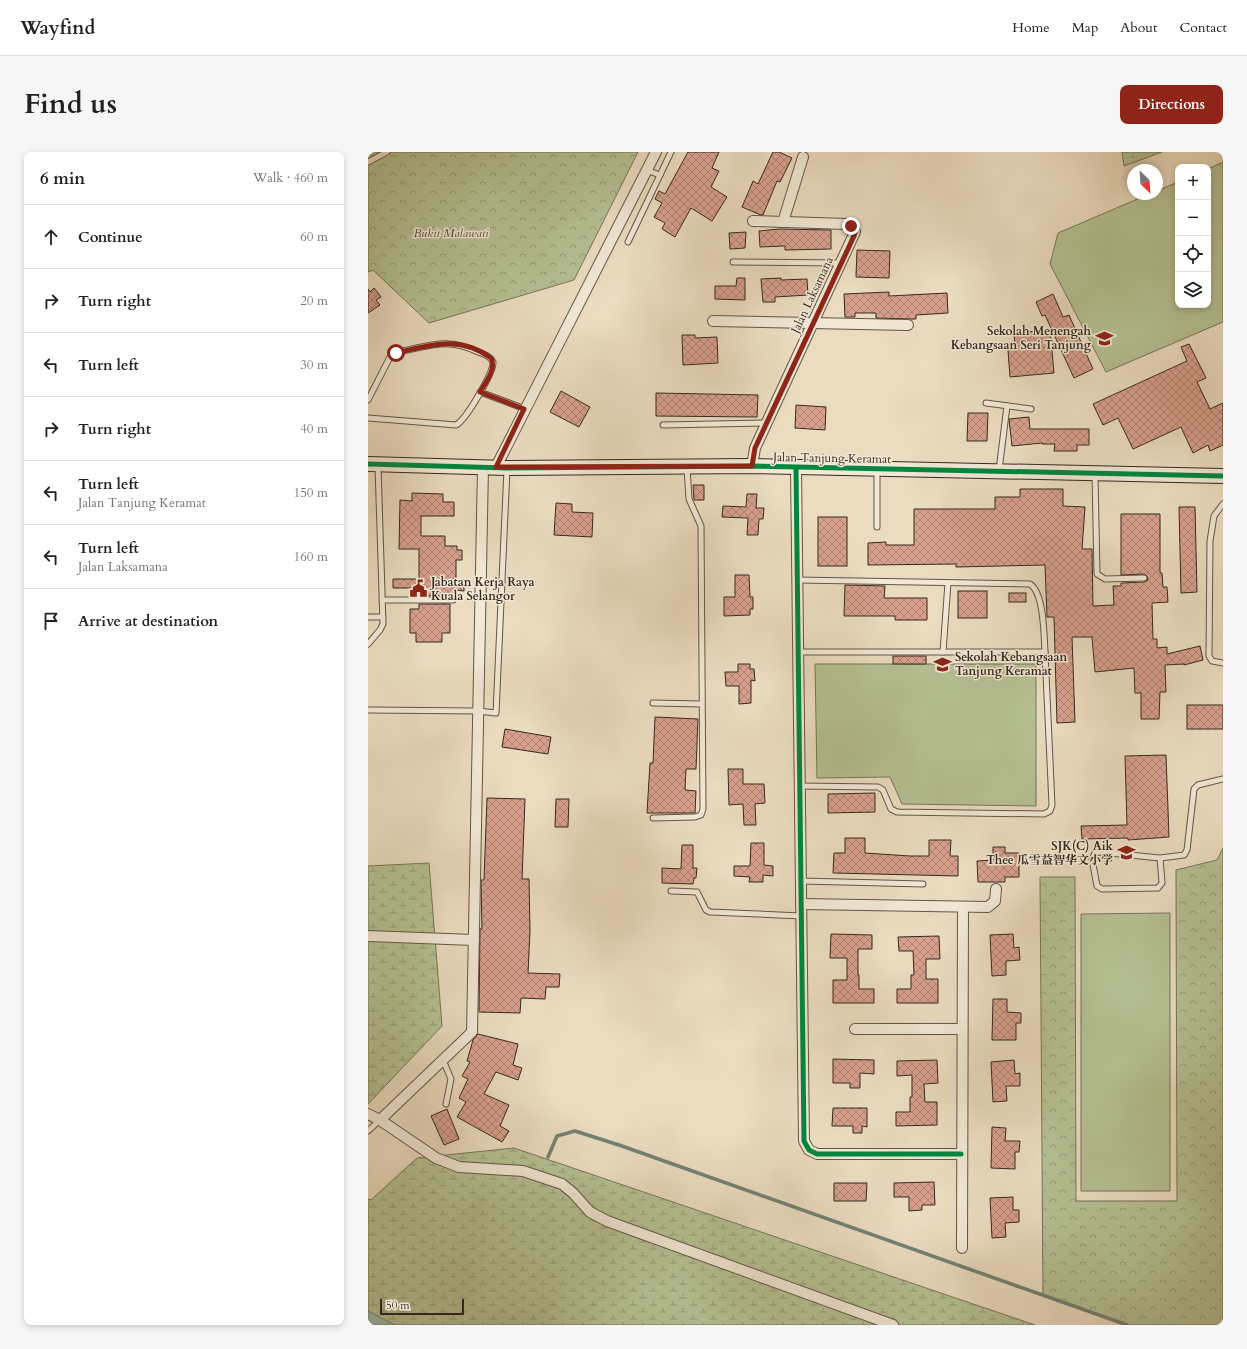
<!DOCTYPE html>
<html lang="en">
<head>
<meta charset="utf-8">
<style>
  body { margin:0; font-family:Cardo,"Noto Serif SC",serif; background:#f6f6f6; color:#202124 }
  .controls { position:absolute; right:12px; top:12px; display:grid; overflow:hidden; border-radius:8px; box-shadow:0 2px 6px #0003 }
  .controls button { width:36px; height:36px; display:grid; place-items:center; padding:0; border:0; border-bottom:1px solid #e0e0e0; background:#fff; color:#202124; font:20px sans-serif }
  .compass { position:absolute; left:759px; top:12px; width:36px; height:36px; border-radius:50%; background:#fff; box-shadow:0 2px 6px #0003; rotate:155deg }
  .scale { position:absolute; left:12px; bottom:10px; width:84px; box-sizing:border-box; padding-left:4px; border:2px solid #35291e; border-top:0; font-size:11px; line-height:14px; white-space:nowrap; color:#35291e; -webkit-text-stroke:3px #f2e8d6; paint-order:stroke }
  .stop { position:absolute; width:12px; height:12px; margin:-9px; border:3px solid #8f2418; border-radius:50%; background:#fff }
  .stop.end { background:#8f2418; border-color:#fff; box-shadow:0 1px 4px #0008 }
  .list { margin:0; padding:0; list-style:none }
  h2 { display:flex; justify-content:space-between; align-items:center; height:52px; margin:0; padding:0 16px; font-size:17px }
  h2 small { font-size:13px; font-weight:400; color:#757577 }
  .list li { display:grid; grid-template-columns:26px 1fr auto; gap:12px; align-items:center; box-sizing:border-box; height:64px; padding:0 16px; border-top:1px solid #e0e0e0 }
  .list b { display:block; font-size:15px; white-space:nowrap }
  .list p { margin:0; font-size:13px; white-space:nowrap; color:#757577 }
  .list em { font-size:13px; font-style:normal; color:#757577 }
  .icon { flex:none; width:22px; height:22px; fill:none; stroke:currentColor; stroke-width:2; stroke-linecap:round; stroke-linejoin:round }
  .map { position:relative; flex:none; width:855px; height:1173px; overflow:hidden; border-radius:8px }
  header { display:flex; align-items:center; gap:24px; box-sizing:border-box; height:56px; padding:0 20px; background:#fff; border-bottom:1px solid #e0e0e0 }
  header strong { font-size:19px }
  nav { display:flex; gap:22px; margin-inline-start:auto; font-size:14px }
  .intro { display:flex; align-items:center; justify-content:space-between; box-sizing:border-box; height:96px; padding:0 24px }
  h1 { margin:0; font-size:28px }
  .button { padding:10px 18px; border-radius:8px; background:#8f2418; color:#fff; font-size:14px; font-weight:700 }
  main { display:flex; gap:24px; padding:0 24px }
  aside { flex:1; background:#fff; border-radius:8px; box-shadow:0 2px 6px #0003 }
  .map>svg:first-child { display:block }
</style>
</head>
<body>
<header>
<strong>Wayfind</strong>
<nav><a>Home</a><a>Map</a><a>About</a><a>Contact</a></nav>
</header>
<div class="intro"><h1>Find us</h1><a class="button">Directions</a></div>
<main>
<aside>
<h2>6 min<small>Walk · 460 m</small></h2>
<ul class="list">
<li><svg class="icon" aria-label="ahead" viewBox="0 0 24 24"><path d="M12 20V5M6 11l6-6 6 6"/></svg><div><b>Continue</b></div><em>60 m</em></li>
<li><svg class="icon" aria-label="right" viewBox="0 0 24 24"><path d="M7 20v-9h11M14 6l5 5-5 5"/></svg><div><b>Turn right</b></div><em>20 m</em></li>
<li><svg class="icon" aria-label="left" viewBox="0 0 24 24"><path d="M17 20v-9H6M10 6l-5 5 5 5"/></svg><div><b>Turn left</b></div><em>30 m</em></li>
<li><svg class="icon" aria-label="right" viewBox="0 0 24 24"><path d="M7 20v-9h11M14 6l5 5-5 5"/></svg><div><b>Turn right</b></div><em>40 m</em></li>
<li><svg class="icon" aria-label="left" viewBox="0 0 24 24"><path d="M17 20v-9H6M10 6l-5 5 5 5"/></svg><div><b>Turn left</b><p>Jalan Tanjung Keramat</p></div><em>150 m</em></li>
<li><svg class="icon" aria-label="left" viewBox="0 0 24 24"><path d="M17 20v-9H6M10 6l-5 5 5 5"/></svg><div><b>Turn left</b><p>Jalan Laksamana</p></div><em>160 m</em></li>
<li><svg class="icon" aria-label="arrive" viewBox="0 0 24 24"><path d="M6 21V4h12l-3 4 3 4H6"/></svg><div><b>Arrive at destination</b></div></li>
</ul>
</aside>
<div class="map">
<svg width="855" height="1173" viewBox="0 0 855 1173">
  <defs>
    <pattern id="forest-crowns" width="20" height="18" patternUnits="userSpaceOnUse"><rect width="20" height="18" fill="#b5c194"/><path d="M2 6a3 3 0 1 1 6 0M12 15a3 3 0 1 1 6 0" fill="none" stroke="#949d78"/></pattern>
    <pattern id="wetland-marsh" width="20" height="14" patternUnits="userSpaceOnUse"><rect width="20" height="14" fill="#b5c194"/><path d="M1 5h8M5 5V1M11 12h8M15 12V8" fill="none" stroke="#949d78"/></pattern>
    <pattern id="building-cross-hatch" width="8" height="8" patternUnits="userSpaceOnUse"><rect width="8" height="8" fill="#d8a08d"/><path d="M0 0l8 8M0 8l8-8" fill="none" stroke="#b08273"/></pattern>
  </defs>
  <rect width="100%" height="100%" fill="#ebdcc0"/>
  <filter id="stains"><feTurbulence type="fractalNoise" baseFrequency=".005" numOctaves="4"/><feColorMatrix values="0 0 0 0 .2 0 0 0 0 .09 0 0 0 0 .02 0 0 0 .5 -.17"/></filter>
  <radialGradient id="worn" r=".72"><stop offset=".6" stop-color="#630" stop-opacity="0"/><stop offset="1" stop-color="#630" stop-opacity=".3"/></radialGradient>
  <!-- forest -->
  <g fill="url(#forest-crowns)" stroke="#757559">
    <polygon points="0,0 270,0 206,128 61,171 5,118 0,120"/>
    <polygon points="855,696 855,1173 759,1173 675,1143 672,725 707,725 708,1049 809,1049 808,718 849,708"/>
  </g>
  <!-- wetland -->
  <g fill="url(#wetland-marsh)" stroke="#757559">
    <polygon points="754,0 794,0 756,14"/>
    <polygon points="61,711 74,874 0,952 0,714"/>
    <polygon points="146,996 667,1173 0,1173 0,1047 3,1048 49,1006"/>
  </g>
  <!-- pitch -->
  <g fill="#b5c194" stroke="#757559">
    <polygon points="855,10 855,170 738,220 682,112 690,81 781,42 789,42 789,39 810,30 810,153 840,153 840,17"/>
    <polygon points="447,512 668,512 668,654 534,652 522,625 449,626"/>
    <polygon points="802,761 802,1039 713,1039 713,762"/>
  </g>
  <!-- water -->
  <polygon fill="#99bcad" stroke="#718174" points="0,1159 27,1173 0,1173"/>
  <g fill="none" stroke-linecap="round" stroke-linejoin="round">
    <!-- stream -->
    <polyline stroke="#718174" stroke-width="3.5" points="180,1005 189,984 207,979 251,993 759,1173"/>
  </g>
  <!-- building -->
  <g fill="url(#building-cross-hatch)" stroke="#35291e">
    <polygon points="320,0 351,0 344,16 351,19 343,35 359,45 344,69 323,56 307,85 294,77 297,71 286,65 294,51 287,47 291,39 297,42"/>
    <polygon points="405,0 411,0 424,6 412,30 409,29 395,63 393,63 374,55 385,29 390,32"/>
    <polygon points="411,77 463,78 463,97 417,98 417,94 392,95 391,79"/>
    <polygon points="378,80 377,96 362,97 361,81"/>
    <polygon points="489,98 522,99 521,126 488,125"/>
    <polygon points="369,126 377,126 377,148 347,147 347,134 368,134"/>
    <polygon points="413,126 413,128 439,127 440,143 407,145 407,150 395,150 393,127"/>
    <polygon points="6,136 13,145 8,148 12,153 0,161 0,137 2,140"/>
    <polygon points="521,140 521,144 579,141 580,161 548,163 548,167 542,167 508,166 508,161 487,161 487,165 477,165 476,142"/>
    <polygon points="685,142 695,165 701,163 725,217 706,226 677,163 674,164 668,150"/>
    <polygon points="682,178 686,221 642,225 640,198 647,197 646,181"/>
    <polygon points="314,183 327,183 327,186 349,185 350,211 315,213"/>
    <polygon points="821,192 838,226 829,230 842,257 855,251 855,293 842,299 840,293 825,301 813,275 765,297 750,266 735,273 725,252 819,209 813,195"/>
    <polygon points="193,239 222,255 211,275 182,260"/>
    <polygon points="288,241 390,243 389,265 288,264"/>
    <polygon points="428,253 458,255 457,278 427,276"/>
    <polygon points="600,261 620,261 619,289 599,289"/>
    <polygon points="661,265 662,277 721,277 721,293 709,293 709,299 686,299 687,292 674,292 674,291 644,294 641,267"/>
    <polygon points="325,333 336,333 336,348 326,348"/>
    <polygon points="652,337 695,337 695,354 717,355 714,397 724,397 725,454 746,453 745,434 753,434 753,431 776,430 780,428 779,424 776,422 753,423 753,362 792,362 792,421 794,421 795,435 799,435 800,450 784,451 785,487 789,487 789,496 799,495 799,502 832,494 835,508 816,513 816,512 797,513 798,540 792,540 791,567 773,567 773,541 767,541 766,516 727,520 724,485 704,485 707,570 689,571 686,465 679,465 677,413 588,415 588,412 500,413 500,391 518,390 518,393 546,393 546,357 627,357 627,345 652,345"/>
    <polygon points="44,341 75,342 75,350 86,350 86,364 53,364 53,384 77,384 77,394 89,394 89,398 94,398 94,408 88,408 88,428 96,428 96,439 88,438 88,443 51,444 51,436 25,436 25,427 51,427 51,397 31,397 32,348 44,349"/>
    <polygon points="379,342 389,342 388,356 396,356 395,367 391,367 390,383 379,383 380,366 354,365 355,354 378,355"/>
    <polygon points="188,351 204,352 204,360 225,361 224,385 186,383"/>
    <polygon points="811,355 827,355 829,440 813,441"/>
    <rect x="450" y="365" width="29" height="49"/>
    <polygon points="367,423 381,423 382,445 385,445 385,457 382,457 382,463 356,464 356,445 367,445"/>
    <polygon points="477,433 517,434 516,446 559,446 559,468 527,468 527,464 476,464"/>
    <rect x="590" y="439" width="29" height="27"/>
    <rect x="641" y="441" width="17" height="9"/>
    <polygon points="51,452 82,452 82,481 74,481 74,490 48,490 48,481 42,481 42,457 51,457"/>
    <rect x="525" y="504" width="33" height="8"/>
    <polygon points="370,512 382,512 382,517 386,517 387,529 383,528 383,551 371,552 371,534 358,534 357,520 370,520"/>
    <rect x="819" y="553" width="36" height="24"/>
    <polygon points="287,565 330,567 328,617 318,617 317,638 328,639 327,661 279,661 282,611 285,611"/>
    <polygon points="137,577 183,585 180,602 134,595"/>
    <polygon points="798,603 801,685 760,688 760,686 714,687 713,674 759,673 757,604"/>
    <polygon points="360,617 375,617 375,632 396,632 397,651 387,652 388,673 376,673 375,652 361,653"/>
    <polygon points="507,641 507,660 460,661 460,642"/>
    <polygon points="119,646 157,647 154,727 161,727 162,779 160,821 192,822 191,835 178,835 177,847 153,846 152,861 111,860 112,777 114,777 113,728 116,728"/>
    <polygon points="188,647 201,647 200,675 187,675"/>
    <polygon points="477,686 497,686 497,701 542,704 561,704 561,688 583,688 582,704 590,704 590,724 465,721 466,701 477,701"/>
    <polygon points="383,691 396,691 396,713 405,714 405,724 395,723 395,730 381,730 382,725 366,724 366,714 382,714"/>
    <polygon points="314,693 325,693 325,716 329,716 328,726 326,726 325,732 294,731 294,716 313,717"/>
    <polygon points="625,695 637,695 637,701 651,701 651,725 637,725 637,730 610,730 609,709 625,708"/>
    <polygon points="463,782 504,783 504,797 490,797 490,823 491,823 491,837 506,837 506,851 465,851 465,828 479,828 479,806 462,806"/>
    <polygon points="645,782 646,796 651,795 652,808 638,809 638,823 624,824 622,783"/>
    <polygon points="571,784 572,807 558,807 558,827 570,827 570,851 529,851 529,837 543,837 543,823 546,823 545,799 531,799 530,785"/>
    <polygon points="625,847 639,847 639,860 653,861 653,871 648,871 648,888 624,888"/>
    <polygon points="110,882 150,892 145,913 154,916 150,928 128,920 116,942 141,953 132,974 141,979 134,990 89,965 98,950 91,946 100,927 94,924 102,910 99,909 105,888"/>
    <polygon points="465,907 506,908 506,922 492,921 492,936 482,936 482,931 465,931"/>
    <polygon points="569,908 570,931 556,932 557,950 569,950 569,973 528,974 528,960 542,960 542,945 544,945 544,923 529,924 529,909"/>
    <polygon points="646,908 647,922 652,921 652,934 638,934 639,949 625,950 623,910"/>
    <polygon points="465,956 499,956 499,975 494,974 494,981 485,981 485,974 464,974"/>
    <polygon points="79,957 91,987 76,993 63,964"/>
    <polygon points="624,975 638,976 637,989 652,989 651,1000 647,1000 647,1017 623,1016"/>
    <polygon points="566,1030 567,1053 554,1053 554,1058 541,1059 541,1045 526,1045 526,1031"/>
    <polygon points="466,1031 499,1031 498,1049 466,1049"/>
    <polygon points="645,1045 645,1058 651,1058 651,1070 637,1071 638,1085 624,1086 622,1046"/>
  </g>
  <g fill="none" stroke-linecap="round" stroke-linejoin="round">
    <defs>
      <g id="lane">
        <polyline points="0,10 19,0"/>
        <polyline points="278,18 292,23"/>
        <polyline points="260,90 303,0"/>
        <polyline points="365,110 473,111"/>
        <polyline points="112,240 157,257"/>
        <path d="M 0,248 L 22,205 C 27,199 37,199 44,197 C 71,191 85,188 110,200 C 116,202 122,204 125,210 C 126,220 98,268 88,273 L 0,266"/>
        <polyline points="618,251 663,257"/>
        <polyline points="295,273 398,271"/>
        <polyline points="509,317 509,375"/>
        <polyline points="631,318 639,254"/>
        <polyline points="727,323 729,422 737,427 776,426"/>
        <polyline points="855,352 846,364 842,389 841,504 844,509 855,511"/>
        <path d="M 429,428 L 662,432 C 676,441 676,483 677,500"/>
        <polyline points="14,448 85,448"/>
        <polyline points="0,465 15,465"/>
        <polyline points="0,492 12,478 15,472 10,314"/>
        <polyline points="430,500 677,500 684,653 682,659 676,662 529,660 523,657 515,638 510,635 432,634"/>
        <polyline points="575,500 580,431"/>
        <polyline points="285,551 334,552"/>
        <polyline points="0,558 110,559 128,561 139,317"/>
        <polyline points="285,666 327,665 333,663 335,657 333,374 321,347 319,316"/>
        <polyline points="792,706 794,731 790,736 734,737 729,734 724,707 727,701 731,700 792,706 816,703 819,698 826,637 830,633 855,627"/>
        <polyline points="433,729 555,732"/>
        <polyline points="303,739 329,740 338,758 342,760 434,764"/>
        <polyline points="75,908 83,927 78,952"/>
        <polyline points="0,979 12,968"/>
      </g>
      <g id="street">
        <polyline points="415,70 435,5"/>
        <polyline points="345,169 540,173"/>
        <polyline points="384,314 387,296 487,80 483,74 479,72 385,69"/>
        <polyline points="128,315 288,0"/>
        <polyline points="428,316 436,989 441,998 449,1002 593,1002"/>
        <polyline points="433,752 620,755 627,749 628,737"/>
        <polyline points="0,784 106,788"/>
        <polyline points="487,877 594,877"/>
        <polyline points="0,962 12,968 68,1006 91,1015 155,1019 194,1032 205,1041 222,1060 239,1069 525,1173"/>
        <polyline points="12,968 104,880 115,315"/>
        <polyline points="594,1096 595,755"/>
      </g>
      <polyline id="secondary" points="0,312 139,316 384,314 855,324"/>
    </defs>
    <!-- lane casing -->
    <use href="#lane" stroke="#625646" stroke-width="7"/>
    <!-- street casing -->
    <use href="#street" stroke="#625646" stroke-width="12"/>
    <!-- secondary casing -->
    <use href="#secondary" stroke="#35291e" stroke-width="16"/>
    <!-- lane -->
    <use href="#lane" stroke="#f2e8d6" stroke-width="5"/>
    <!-- street -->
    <use href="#street" stroke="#f2e8d6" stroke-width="10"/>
    <!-- secondary -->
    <use href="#secondary" stroke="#f2e8d6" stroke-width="14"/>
    <defs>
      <g id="cycleway">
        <polyline points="0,312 139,316 384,314 855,324"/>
        <polyline points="428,316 436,989 441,998 449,1002 593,1002"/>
      </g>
    </defs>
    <!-- cycleway casing -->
    <use href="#cycleway" stroke="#f2e8d6" stroke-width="8"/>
    <!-- cycleway -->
    <use href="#cycleway" stroke="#00873e" stroke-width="5"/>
  </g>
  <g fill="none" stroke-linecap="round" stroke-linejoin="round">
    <!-- route -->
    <path stroke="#8f2418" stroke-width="5" d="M 28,201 C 63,193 91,183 123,206 C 129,217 117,231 112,240 L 156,257 L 128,315 L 384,314 L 387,296 L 486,84 L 487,80 L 483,74"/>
  </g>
  <!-- icons -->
  <defs>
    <symbol id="school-bare" viewBox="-9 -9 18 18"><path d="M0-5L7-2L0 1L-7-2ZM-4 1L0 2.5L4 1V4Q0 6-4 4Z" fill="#8f2418" stroke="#f2e8d6" stroke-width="2.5" paint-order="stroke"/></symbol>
    <symbol id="civic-bare" viewBox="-9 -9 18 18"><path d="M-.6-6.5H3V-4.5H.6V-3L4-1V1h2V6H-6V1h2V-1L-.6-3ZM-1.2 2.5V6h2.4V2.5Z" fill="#8f2418" stroke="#f2e8d6" stroke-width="2.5" paint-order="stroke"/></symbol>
  </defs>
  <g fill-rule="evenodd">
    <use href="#school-bare" x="724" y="174" width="25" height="25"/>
    <use href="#civic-bare" x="38" y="424" width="25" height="25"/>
    <use href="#school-bare" x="562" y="500" width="25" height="25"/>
    <use href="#school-bare" x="746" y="688" width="25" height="25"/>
  </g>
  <g text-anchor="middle" stroke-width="3" stroke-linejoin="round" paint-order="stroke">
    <!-- park labels -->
    <g font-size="12" font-style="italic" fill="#554f3c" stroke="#f2e8d6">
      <text x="83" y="85">Bukit Malawati</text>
    </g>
    <!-- street labels -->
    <g font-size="12" fill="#35291e" stroke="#f2e8d6">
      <text transform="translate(444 143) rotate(-65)" y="4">Jalan Laksamana</text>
      <text transform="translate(464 306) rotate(1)" y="4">Jalan Tanjung Keramat</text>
    </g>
    <!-- poi labels -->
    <g font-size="12" font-weight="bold" fill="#35291e" stroke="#f2e8d6" text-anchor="end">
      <text x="723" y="183">Sekolah Menengah<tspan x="723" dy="14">Kebangsaan Seri Tanjung</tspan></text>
      <text x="63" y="434" text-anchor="start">Jabatan Kerja Raya<tspan x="63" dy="14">Kuala Selangor</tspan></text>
      <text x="587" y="509" text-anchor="start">Sekolah Kebangsaan<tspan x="587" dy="14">Tanjung Keramat</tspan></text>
      <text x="745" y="698">SJK(C) Aik<tspan x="745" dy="14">Thee 瓜雪益智华文小学</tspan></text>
    </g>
  </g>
  <rect width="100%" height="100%" filter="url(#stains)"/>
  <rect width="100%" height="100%" fill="url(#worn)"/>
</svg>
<div class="controls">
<button>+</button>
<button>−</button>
<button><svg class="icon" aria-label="locate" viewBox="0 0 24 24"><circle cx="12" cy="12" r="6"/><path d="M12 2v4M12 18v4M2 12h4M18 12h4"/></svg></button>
<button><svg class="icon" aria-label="layers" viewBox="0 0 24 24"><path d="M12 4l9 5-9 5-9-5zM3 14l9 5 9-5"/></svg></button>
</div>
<svg class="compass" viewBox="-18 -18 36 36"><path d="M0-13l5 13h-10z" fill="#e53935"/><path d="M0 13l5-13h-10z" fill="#757577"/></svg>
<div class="scale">50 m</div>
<div class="stop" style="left:28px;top:201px"></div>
<div class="stop end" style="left:483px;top:74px"></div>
</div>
</main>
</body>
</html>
